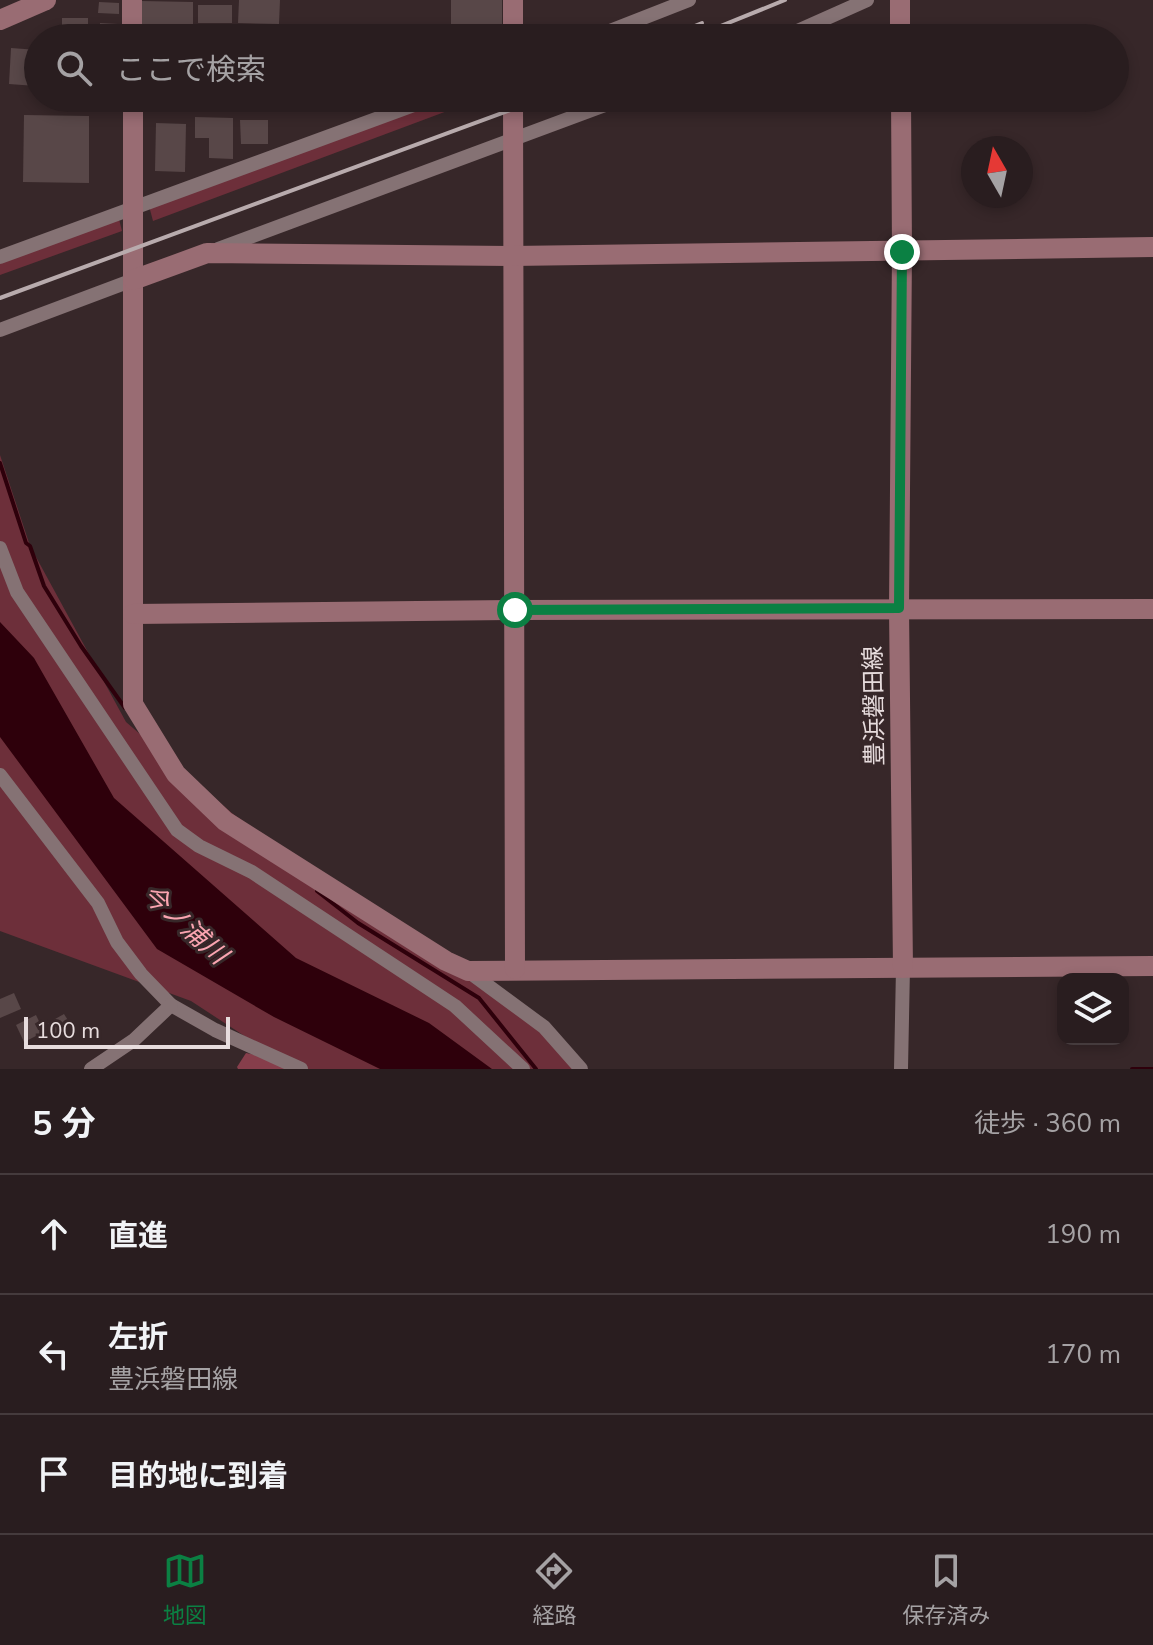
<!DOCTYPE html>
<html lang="ja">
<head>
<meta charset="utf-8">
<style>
  body { margin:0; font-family:"Nunito Sans","Noto Sans JP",sans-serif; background:#352a2c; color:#f1f3f6 }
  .controls { position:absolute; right:24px; bottom:24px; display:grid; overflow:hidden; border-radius:16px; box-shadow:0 4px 12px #0003 }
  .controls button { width:72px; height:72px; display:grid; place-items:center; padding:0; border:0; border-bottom:2px solid #453b3d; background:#291d1f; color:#f1f3f6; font:40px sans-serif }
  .compass { position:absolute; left:961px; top:136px; width:72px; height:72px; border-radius:50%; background:#291d1f; box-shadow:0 4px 12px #0003; rotate:351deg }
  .scale { position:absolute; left:24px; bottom:20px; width:206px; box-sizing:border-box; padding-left:8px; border:4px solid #e7dcdd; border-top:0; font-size:22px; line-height:28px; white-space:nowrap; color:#e7dcdd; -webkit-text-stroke:6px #372729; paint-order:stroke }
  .stop { position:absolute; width:24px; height:24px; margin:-18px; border:6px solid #0b8043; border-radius:50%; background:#fff }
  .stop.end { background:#0b8043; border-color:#fff; box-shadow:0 2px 8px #0008 }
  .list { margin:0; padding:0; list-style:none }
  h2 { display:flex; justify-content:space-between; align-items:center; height:104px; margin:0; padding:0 32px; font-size:34px }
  h2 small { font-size:26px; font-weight:400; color:#a5a2a4 }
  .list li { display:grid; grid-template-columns:52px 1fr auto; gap:24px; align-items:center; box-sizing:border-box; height:120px; padding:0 32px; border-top:2px solid #453b3d }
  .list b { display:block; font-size:30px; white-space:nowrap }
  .list p { margin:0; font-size:26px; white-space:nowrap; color:#a5a2a4 }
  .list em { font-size:26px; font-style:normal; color:#a5a2a4 }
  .icon { flex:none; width:44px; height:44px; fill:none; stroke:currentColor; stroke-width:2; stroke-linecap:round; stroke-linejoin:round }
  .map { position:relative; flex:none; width:1153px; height:1069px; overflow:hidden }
  .search { position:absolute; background:#291d1f; box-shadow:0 4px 12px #0003; left:24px; right:24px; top:24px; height:88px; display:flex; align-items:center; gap:20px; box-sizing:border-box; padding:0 28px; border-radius:44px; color:#a5a2a4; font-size:30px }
  .sheet { height:464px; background:#291d1f }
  nav { display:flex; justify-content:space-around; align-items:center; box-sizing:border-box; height:112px; border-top:2px solid #453b3d; background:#291d1f; font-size:22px; color:#a5a2a4 }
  nav a { display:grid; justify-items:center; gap:4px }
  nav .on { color:#0b8043 }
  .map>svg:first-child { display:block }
</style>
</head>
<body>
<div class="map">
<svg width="1153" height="1069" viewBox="0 0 1153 1069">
  <rect width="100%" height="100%" fill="#372729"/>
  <!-- green -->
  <g fill="#6d2f3a">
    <polygon points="433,98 482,98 153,221 148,202"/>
    <polygon points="119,219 122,231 0,275 0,259"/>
    <polygon points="0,455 30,546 126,722 233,814 465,977 525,1012 581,1069 295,1069 191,1001 0,931"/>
  </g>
  <!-- forest -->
  <polygon fill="#863e4b" points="246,1053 281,1060 294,1069 238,1069 237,1067"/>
  <!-- water -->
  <polygon fill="#2e000b" points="0,622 34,658 114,798 296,958 429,1023 492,1069 380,1069 274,1017 157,949 0,737"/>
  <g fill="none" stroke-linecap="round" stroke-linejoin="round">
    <!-- stream -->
    <g stroke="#2e000b" stroke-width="4">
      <polyline points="0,463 26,543 30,546 44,586 81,646 125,708"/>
      <polyline points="317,891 358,923 479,998 536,1069"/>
      <polyline points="1132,1069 1153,1069"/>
    </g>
  </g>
  <!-- building -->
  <g fill="#584748">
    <polygon points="239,0 280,0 279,24 238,23"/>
    <polygon points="451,0 502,0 502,24 451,25"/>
    <polygon points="141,1 193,2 193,35 140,34"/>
    <polygon points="99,2 119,3 119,14 98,13"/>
    <rect x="198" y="5" width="34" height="18"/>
    <rect x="62" y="18" width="26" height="20"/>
    <polygon points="100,23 118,24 117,36 99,35"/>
    <rect x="451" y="31" width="19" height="7"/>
    <polygon points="11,48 38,50 36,86 9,84"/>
    <polygon points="24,115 89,116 89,183 23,182"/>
    <polygon points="195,117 233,118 233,159 209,158 209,138 195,138"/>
    <polygon points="240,120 268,120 268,144 241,144"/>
    <polygon points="156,123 186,124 185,172 155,171"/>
    <polygon points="14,993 21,1009 0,1018 0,999"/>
    <polygon points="64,1014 71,1025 55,1034 48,1023"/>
    <polygon points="36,1015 44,1032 24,1042 16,1025"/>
  </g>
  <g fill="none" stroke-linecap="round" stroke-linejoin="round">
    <!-- street -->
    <g stroke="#857274" stroke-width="14">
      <polyline points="592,38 689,0"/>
      <polyline points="782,38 867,0"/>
      <polyline points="218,249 624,98"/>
      <polyline points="0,257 433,98"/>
      <polyline points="0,330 133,280"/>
      <polyline points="0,548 17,592 177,830 199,846 252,872 455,1006 523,1069"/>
      <polyline points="0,775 98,903 117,942 141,974 171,1005 215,1030 301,1069"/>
      <polyline points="468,971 544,1027 581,1069"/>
      <polyline points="91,1069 134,1040 171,1005"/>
      <polyline points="901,1069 903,968"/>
    </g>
    <!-- secondary -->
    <g stroke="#996c73" stroke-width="20">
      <polyline points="132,0 132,38"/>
      <polyline points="900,0 900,38"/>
      <polyline points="0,20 46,0"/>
      <polyline points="513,38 513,0"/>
      <polyline points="133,98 133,704 176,774 225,821 446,961 468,971 1153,966"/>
      <polyline points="513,98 515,969"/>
      <polyline points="901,98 902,252 899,608 903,968"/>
      <polyline points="133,280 207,253 512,256 1153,247"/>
      <polyline points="133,614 515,610 1153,609"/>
    </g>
    <!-- rail -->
    <g stroke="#b8abad" stroke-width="4">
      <polyline points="665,38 702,23"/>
      <polyline points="691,38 785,0"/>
      <polyline points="0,298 543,98"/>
    </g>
  </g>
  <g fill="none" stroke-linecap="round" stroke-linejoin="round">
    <!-- route -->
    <polyline stroke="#0b8043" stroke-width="10" points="515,610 899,608 902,252"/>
  </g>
  <g text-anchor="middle" stroke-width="6" stroke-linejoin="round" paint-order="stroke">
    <!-- street labels -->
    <g font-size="24" fill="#e7dcdd" stroke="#372729">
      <text transform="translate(874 706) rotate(-91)" y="8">豊浜磐田線</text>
    </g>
    <!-- water labels -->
    <g font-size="26" font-style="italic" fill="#faa4b0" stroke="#372729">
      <text transform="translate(185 924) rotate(42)" y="9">今ノ浦川</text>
    </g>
  </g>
</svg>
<div class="controls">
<button><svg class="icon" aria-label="layers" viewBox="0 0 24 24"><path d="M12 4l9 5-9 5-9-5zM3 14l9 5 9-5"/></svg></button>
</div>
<svg class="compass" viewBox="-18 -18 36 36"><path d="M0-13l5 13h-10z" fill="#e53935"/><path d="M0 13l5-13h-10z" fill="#a5a2a4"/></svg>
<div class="scale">100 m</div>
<div class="stop" style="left:515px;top:610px"></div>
<div class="stop end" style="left:902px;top:252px"></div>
<div class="search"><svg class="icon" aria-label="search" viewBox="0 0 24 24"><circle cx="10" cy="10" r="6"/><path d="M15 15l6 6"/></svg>ここで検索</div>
</div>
<section class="sheet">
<h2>5 分<small>徒歩 · 360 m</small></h2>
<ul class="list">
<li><svg class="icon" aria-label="ahead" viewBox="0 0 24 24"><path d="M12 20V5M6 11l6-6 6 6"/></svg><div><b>直進</b></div><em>190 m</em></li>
<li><svg class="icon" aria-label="left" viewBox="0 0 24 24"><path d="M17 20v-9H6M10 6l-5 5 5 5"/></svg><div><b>左折</b><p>豊浜磐田線</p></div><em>170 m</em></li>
<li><svg class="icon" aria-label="arrive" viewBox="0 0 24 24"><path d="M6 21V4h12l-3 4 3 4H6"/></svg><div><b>目的地に到着</b></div></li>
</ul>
</section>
<nav>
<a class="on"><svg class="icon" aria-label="map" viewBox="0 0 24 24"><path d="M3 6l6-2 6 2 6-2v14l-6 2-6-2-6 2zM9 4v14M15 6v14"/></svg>地図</a>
<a><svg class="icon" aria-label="directions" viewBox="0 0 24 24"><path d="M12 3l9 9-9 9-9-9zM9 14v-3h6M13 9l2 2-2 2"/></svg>経路</a>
<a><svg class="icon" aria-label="saved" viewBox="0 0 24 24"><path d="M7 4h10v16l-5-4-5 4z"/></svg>保存済み</a>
</nav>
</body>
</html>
